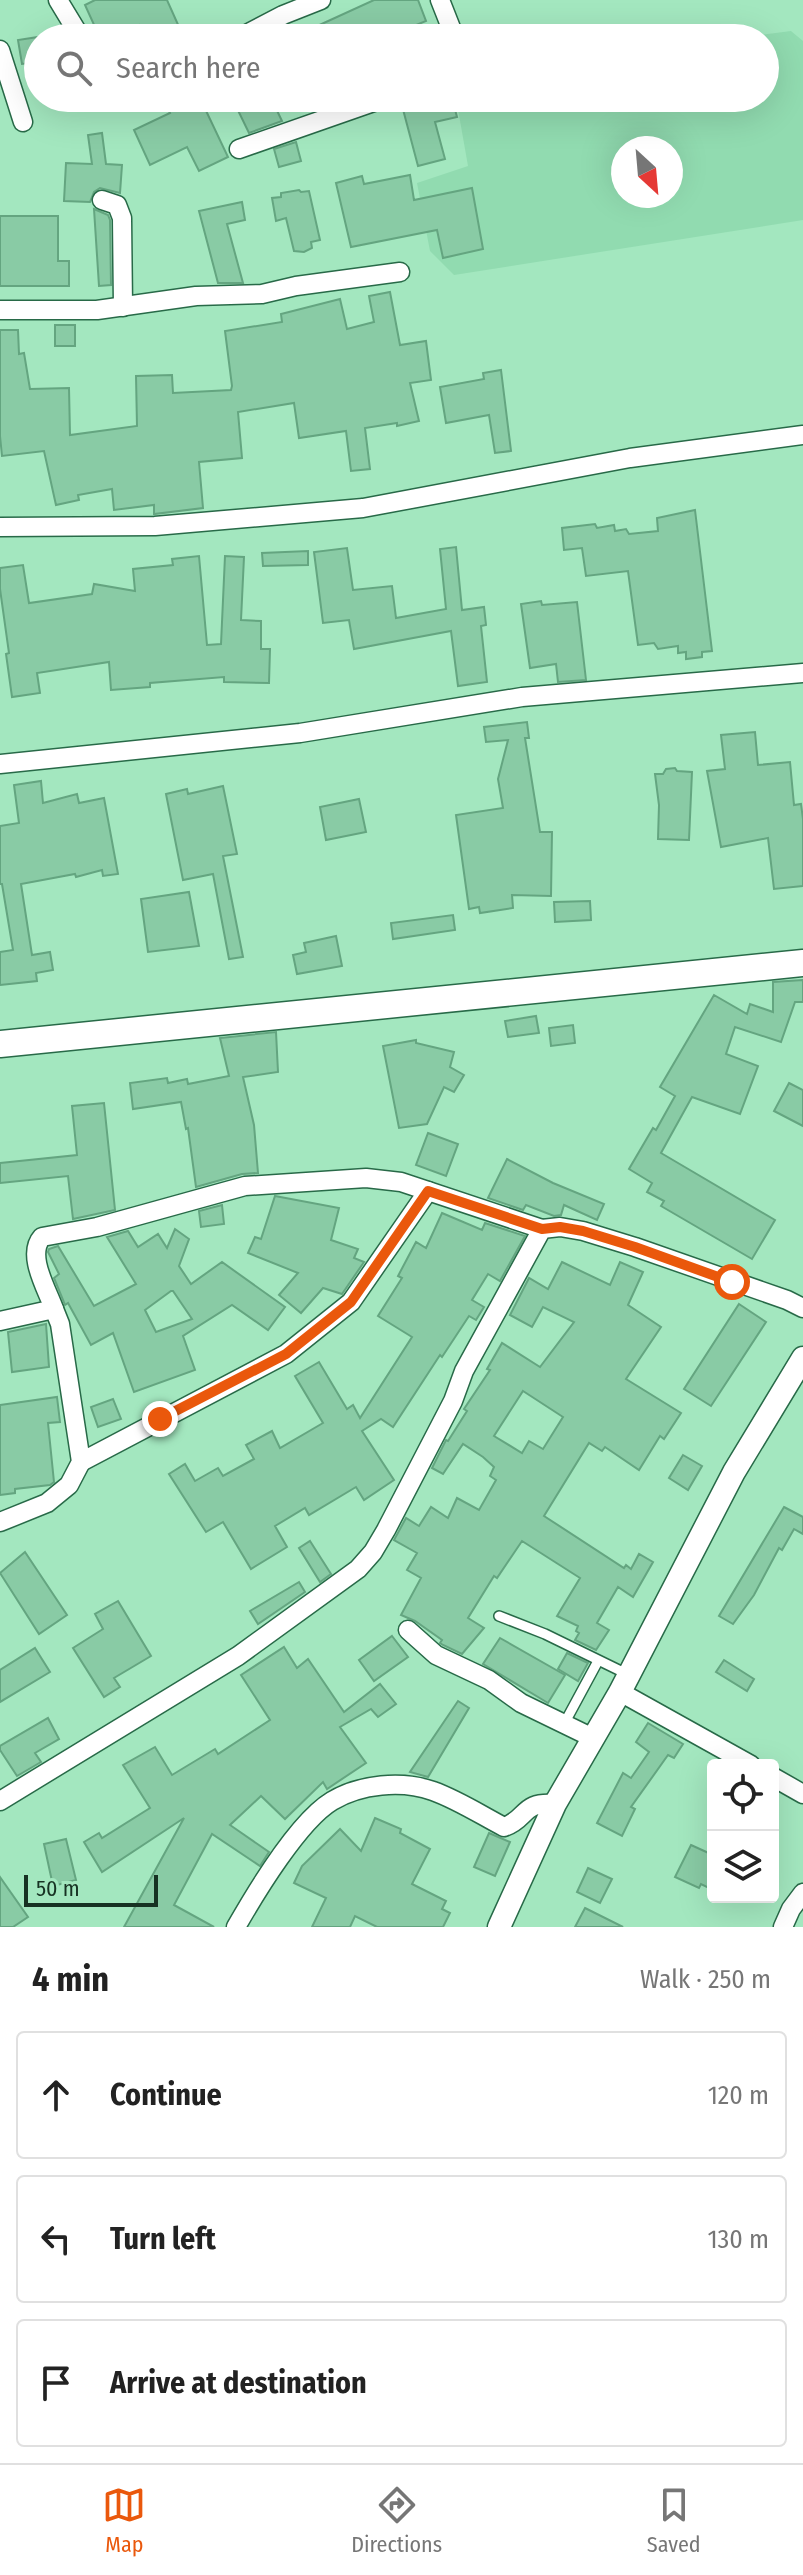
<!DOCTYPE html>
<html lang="en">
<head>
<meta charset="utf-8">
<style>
  body { margin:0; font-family:"Fira Sans Condensed",sans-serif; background:#f6f6f6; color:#222 }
  .controls { position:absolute; right:24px; bottom:24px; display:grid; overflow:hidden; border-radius:8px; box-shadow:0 8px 32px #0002 }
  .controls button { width:72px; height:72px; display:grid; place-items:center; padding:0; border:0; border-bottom:2px solid #e0e0e0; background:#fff; color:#222; font:40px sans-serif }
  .compass { position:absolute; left:611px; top:136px; width:72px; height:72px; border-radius:50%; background:#fff; box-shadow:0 8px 32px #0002; rotate:154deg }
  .scale { position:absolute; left:24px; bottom:20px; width:134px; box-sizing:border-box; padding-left:8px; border:4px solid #173223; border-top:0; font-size:22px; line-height:28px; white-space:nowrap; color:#173223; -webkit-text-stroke:6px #a3e7bf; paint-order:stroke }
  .stop { position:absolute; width:24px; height:24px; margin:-18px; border:6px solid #ea580c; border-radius:50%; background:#fff }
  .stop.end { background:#ea580c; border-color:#fff; box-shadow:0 2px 8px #0008 }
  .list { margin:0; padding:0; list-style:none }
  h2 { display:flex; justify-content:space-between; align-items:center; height:104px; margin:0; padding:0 32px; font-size:34px }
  h2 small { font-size:26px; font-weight:400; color:#767676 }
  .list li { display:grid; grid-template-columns:52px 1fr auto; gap:24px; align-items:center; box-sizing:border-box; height:128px; margin:0 16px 16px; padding:0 16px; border:2px solid #e0e0e0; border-radius:8px }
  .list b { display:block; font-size:30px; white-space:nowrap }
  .list em { font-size:26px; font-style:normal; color:#767676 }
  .icon { flex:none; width:44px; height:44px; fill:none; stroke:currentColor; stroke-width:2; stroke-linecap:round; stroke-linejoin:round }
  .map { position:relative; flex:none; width:803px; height:1927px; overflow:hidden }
  .search { position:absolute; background:#fff; box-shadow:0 8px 32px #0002; left:24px; right:24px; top:24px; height:88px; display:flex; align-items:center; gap:20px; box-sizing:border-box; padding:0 28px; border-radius:44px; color:#767676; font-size:30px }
  .sheet { height:536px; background:#fff }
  nav { display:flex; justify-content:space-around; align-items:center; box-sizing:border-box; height:112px; border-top:2px solid #e0e0e0; background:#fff; font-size:22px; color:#767676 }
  nav a { display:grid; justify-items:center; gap:4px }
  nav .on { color:#ea580c }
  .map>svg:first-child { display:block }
</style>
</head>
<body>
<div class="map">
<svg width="803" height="1927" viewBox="0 0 803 1927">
  <rect width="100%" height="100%" fill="#a3e7bf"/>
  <!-- built -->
  <path fill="#91dbb0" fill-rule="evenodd" d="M 791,31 L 803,41 L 803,220 L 454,275 L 430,251 L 417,183 L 468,166 L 456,98 L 765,98 L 765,38 L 736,38 ZM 623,148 L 671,148 L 671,196 L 623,196 Z"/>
  <!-- building -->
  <g fill="#89cba5" stroke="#64a580" stroke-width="2" fill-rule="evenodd">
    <polygon points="95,0 167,0 184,38 144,38 139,25 110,38 100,38 85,5"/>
    <polygon points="374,0 418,0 426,21 385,38 291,38"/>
    <polygon points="38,37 38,62 22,64 18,40"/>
    <polygon points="163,98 200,98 228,157 199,171 187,147 150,165 134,130 170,113"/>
    <polygon points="232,98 271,98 282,121 249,133"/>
    <polygon points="400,98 452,98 457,117 435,122 445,159 418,166"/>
    <polygon points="102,133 106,164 122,165 120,193 100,188 94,192 90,202 64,201 66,163 92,164 88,135"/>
    <polygon points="296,142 301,161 279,167 274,149"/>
    <polygon points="410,175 414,200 472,188 483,249 443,258 437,230 351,247 336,183 362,176 364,184"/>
    <polygon points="299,190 301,192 309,191 320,240 311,242 312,248 304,252 294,251 286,218 276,221 272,198 281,197 281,193"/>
    <polygon points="242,202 245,220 227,224 243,283 218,283 199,211"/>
    <polygon points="94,209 108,215 110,220 111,285 99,286"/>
    <polygon points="0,216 58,216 58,261 69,261 69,286 0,286"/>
    <polygon points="390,292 400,345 426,341 431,380 410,383 419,421 397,426 397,423 365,428 370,469 351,471 346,431 299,438 294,403 238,412 242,458 199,462 203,508 154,514 154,505 114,510 112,489 78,495 79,500 56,505 44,451 2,456 0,436 0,330 18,330 19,354 24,353 30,389 69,388 70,435 137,426 136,376 172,375 173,393 231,390 232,386 225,331 282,322 281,314 340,299 347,329 374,322 369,296"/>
    <rect x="55" y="325" width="20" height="21"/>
    <polygon points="501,370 511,451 495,453 489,415 446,423 440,387 484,379 483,373"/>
    <polygon points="695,510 712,651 702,652 702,657 686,659 686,652 678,653 678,646 658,649 654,643 638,645 628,571 586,576 582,548 564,550 562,528 595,524 597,528 614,525 615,531 626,529 629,534 658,531 657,518"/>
    <polygon points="456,547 462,610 484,607 486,625 481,626 487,682 458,686 451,631 354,649 349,620 323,623 314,552 347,548 353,590 392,586 396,618 446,609 440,549"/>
    <polygon points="308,551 308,565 263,566 262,553"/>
    <polygon points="199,556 207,645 221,644 225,556 244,557 241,620 261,621 261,649 270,649 269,683 224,682 224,677 150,683 150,687 111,690 109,662 37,673 40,693 12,697 6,654 9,653 0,589 0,568 23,565 29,603 92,594 94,584 135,591 133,569 173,565 172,559"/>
    <polygon points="541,601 542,605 577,602 586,680 558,682 556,664 530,668 521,604"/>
    <polygon points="527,722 529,738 525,738 540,832 552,832 551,896 512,895 513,908 480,913 479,907 469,909 456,815 503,808 498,779 508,740 486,742 484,727"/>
    <polygon points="755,732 758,765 790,762 794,805 801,804 803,819 803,886 774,889 768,838 721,847 707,771 725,769 721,735"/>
    <polygon points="675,768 677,771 692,772 689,840 658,839 659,805 655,774 663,774 666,769"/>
    <polygon points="41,781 43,803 77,794 79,803 104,798 118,874 103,876 102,870 76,877 75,874 21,884 32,955 50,952 53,970 36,973 37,981 0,985 0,952 13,950 2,884 0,884 0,826 19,823 14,785"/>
    <polygon points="223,786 237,854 223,856 243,957 229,959 213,874 183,880 166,794 187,789 188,794"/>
    <polygon points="359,799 366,832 326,840 320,807"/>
    <polygon points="189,892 199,946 148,952 141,899"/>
    <polygon points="590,901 591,920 555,922 554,902"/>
    <polygon points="453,915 455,930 393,939 391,923"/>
    <polygon points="336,936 342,966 297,974 293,955 306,952 304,943"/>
    <polygon points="803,980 803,1002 795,1002 781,1042 735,1027 726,1054 758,1066 740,1114 692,1097 661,1153 775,1220 752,1259 661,1206 664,1201 647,1192 652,1183 629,1169 653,1128 656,1130 675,1096 660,1087 714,995 747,1014 750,1004 773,1012 773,982"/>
    <polygon points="536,1016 539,1033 508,1037 505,1021"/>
    <polygon points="573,1025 575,1043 551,1046 549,1028"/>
    <polygon points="276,1032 278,1072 243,1077 254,1125 258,1173 242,1174 196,1187 188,1128 186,1129 181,1102 133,1109 130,1083 167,1078 168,1083 187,1079 188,1084 229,1076 220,1038"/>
    <polygon points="416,1040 416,1043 454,1052 450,1067 464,1075 454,1092 444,1087 427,1124 399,1128 383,1046"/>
    <polygon points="789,1083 803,1090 803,1126 774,1111"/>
    <polygon points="104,1103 115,1210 73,1219 68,1176 0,1183 0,1163 77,1155 72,1106"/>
    <polygon points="428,1133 458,1144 446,1176 416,1165"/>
    <polygon points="507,1159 553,1183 604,1204 597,1220 564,1205 561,1215 554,1216 526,1205 523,1210 488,1198"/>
    <polygon points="275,1196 339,1208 331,1240 358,1249 354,1258 364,1262 342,1294 323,1288 301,1313 279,1295 298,1273 248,1253 255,1237 261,1239"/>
    <polygon points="222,1205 224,1224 201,1227 199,1211"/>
    <polygon points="442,1213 482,1230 485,1223 525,1236 500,1281 488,1274 472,1300 484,1307 476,1320 469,1316 442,1357 440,1355 393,1427 381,1419 362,1431 394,1480 364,1500 356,1487 309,1515 305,1508 275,1526 287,1547 251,1569 223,1522 206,1532 169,1474 185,1464 195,1481 218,1468 223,1476 254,1459 246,1445 272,1431 280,1448 323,1423 295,1376 319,1362 347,1409 353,1405 360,1418 412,1337 378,1316 402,1278 398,1276 416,1242 426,1248"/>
    <path d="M 175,1229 L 189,1239 L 179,1266 L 191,1284 L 222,1262 L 285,1307 L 268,1330 L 232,1305 L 183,1336 L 195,1370 L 134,1392 L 113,1333 L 91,1345 L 68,1303 L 65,1305 L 54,1278 L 59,1274 L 48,1252 L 49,1249 L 58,1246 L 94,1306 L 136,1284 L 107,1237 L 128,1231 L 138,1247 L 158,1234 L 167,1248 ZM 171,1291 L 173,1291 L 192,1319 L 156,1332 L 145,1310 Z"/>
    <path d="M 562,1262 L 610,1285 L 620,1262 L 643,1272 L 628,1305 L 661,1327 L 626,1379 L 681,1413 L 664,1439 L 660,1436 L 639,1470 L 605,1447 L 602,1451 L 589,1443 L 544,1516 L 624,1568 L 626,1565 L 631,1569 L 639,1554 L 653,1562 L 633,1597 L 618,1587 L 597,1623 L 609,1630 L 596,1650 L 575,1640 L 579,1633 L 576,1631 L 578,1626 L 557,1616 L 580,1578 L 522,1541 L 497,1578 L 494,1576 L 468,1618 L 484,1628 L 462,1654 L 443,1645 L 440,1643 L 442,1640 L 415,1621 L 401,1615 L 421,1578 L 407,1570 L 417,1553 L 394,1540 L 406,1518 L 419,1526 L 431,1507 L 448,1518 L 457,1498 L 479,1510 L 496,1480 L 490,1476 L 494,1467 L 483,1457 L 463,1444 L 443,1474 L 432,1468 L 446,1440 L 448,1441 L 467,1411 L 464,1409 L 490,1370 L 487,1369 L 502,1343 L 540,1367 L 574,1322 L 543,1307 L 532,1327 L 510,1315 L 529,1278 L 548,1289 ZM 523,1391 L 563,1417 L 543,1449 L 529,1441 L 522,1453 L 494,1436 Z"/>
    <polygon points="739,1304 766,1322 711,1406 684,1389"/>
    <polygon points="46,1324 49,1367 12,1372 8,1332"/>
    <polygon points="57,1397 60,1422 48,1423 54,1482 50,1485 15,1489 15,1493 0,1495 0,1405"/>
    <polygon points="113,1399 121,1419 98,1427 91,1407"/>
    <polygon points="683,1455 702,1466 688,1490 669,1478"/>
    <polygon points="784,1507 803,1517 803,1534 794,1529 782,1550 779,1548 754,1595 733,1624 719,1616"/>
    <polygon points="310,1541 331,1574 320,1582 299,1548"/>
    <polygon points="25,1552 67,1615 39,1634 0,1573"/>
    <polygon points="299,1582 305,1592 258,1624 250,1611"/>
    <polygon points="118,1601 151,1656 114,1678 120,1687 104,1697 73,1648 103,1629 95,1614"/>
    <polygon points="392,1636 408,1657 374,1681 359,1660"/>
    <polygon points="500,1638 565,1675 548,1703 483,1664"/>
    <polygon points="284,1647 297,1668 308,1659 344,1712 380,1684 396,1704 378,1717 371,1709 340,1727 366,1763 327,1789 323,1782 285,1819 261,1796 230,1825 269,1852 260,1866 212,1834 174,1905 214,1927 124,1927 184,1818 102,1872 84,1842 99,1833 102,1838 150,1808 123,1765 155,1747 172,1775 215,1749 218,1754 270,1720 241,1675"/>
    <polygon points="35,1648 50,1672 0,1702 0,1670"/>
    <polygon points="567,1653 588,1663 578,1681 558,1669"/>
    <polygon points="724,1660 754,1679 747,1691 716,1672"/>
    <polygon points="458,1701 469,1708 428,1777 410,1772"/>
    <polygon points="48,1718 59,1739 35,1753 41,1762 17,1776 0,1750 0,1746"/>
    <polygon points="648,1723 683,1744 674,1758 668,1755 631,1807 635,1809 622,1836 597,1823 623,1773 631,1778 649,1752 636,1742"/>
    <polygon points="375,1818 401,1829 400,1833 430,1849 412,1884 446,1901 442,1909 450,1913 443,1927 377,1927 355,1916 350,1927 312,1927 326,1898 294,1883 302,1866 340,1829 361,1851"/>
    <polygon points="489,1833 510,1842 495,1876 474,1867"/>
    <polygon points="66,1839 76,1880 53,1886 44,1844"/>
    <polygon points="691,1845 713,1855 713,1890 701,1884 699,1888 675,1877"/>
    <polygon points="588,1868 612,1879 600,1903 577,1892"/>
    <polygon points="0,1877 28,1917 13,1927 0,1927"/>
    <polygon points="585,1908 623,1927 575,1927"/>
  </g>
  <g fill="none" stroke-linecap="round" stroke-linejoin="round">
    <defs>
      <g id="service">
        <polyline points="499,1616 545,1634 629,1675"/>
        <polyline points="564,1724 598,1661"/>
      </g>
      <g id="minor">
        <polyline points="58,0 81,38"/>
        <polyline points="440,0 455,38"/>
        <polyline points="239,38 283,15 321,0"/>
        <polyline points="0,50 23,122"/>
        <polyline points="239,149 385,98"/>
        <polyline points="102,200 117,205 122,218 123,307"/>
        <polyline points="0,310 97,310 196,296 262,294 296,286 400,272"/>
        <polyline points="0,527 155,526 363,508 630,458 803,435"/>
        <polyline points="0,764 300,733 522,697 803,673"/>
        <path d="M 0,1321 L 54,1309 C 47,1289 26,1255 42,1237 L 97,1227 L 245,1186 L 366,1178 L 401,1182 L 542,1229"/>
        <polyline points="81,1462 286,1354 351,1302 428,1191"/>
        <polyline points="0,1522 47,1503 69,1485 81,1462 60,1324 54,1309"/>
        <polyline points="408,1630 436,1655 489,1680 521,1703 593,1738"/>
        <polyline points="620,1692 751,1765"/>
        <polyline points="773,1777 803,1794"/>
        <polyline points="0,1801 238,1656 358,1569 373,1552 386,1530 453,1401 464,1371 542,1229 560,1227 583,1231 635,1247 787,1300 803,1308"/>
        <path d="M 236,1927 C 256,1892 299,1821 332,1801 C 360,1784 402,1780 433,1791 C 458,1800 481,1815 504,1827 C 528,1819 521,1801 555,1804"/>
        <polyline points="783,1927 791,1909 803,1893"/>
      </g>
      <polyline id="tertiary" points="499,1927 555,1804 620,1692 734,1472 803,1358"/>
      <polyline id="secondary" points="0,1044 803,963"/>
    </defs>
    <!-- service casing -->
    <use href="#service" stroke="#286a48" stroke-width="12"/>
    <!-- minor casing -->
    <use href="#minor" stroke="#286a48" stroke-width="21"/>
    <!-- tertiary casing -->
    <use href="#tertiary" stroke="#286a48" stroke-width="25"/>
    <!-- secondary casing -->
    <use href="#secondary" stroke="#286a48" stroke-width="29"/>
    <!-- service -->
    <use href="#service" stroke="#fff" stroke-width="9"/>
    <!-- minor -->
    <use href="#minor" stroke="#fff" stroke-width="18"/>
    <!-- tertiary -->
    <use href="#tertiary" stroke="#fff" stroke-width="22"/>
    <!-- secondary -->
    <use href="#secondary" stroke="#fff" stroke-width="26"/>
  </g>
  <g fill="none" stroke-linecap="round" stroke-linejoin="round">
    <!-- route -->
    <polyline stroke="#ea580c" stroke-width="10" points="160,1419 286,1354 351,1302 428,1191 542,1229 560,1227 583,1231 635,1247 732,1282"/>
  </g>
</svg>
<div class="controls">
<button><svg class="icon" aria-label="locate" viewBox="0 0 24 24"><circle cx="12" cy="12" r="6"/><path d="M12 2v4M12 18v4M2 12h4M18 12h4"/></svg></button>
<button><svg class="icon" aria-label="layers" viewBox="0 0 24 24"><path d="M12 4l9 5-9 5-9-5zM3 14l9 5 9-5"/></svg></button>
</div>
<svg class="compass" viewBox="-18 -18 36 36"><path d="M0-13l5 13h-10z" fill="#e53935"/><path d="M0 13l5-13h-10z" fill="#767676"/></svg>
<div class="scale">50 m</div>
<div class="stop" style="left:732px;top:1282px"></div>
<div class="stop end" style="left:160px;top:1419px"></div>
<div class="search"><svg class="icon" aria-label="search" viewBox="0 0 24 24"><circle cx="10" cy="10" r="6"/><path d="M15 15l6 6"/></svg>Search here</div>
</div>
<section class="sheet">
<h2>4 min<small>Walk · 250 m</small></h2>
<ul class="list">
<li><svg class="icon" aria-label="ahead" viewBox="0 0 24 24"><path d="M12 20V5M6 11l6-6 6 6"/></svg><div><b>Continue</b></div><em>120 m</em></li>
<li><svg class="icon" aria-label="left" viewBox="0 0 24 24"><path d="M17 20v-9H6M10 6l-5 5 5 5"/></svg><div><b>Turn left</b></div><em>130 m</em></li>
<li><svg class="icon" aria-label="arrive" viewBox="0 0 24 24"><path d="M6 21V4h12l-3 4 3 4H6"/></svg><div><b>Arrive at destination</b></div></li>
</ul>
</section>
<nav>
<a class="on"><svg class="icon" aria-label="map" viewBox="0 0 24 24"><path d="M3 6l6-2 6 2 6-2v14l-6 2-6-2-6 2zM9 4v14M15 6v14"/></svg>Map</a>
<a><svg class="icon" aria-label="directions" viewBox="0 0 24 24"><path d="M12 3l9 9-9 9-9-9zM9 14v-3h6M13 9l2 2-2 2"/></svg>Directions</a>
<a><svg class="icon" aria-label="saved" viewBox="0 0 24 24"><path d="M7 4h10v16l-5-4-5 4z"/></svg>Saved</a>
</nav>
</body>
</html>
